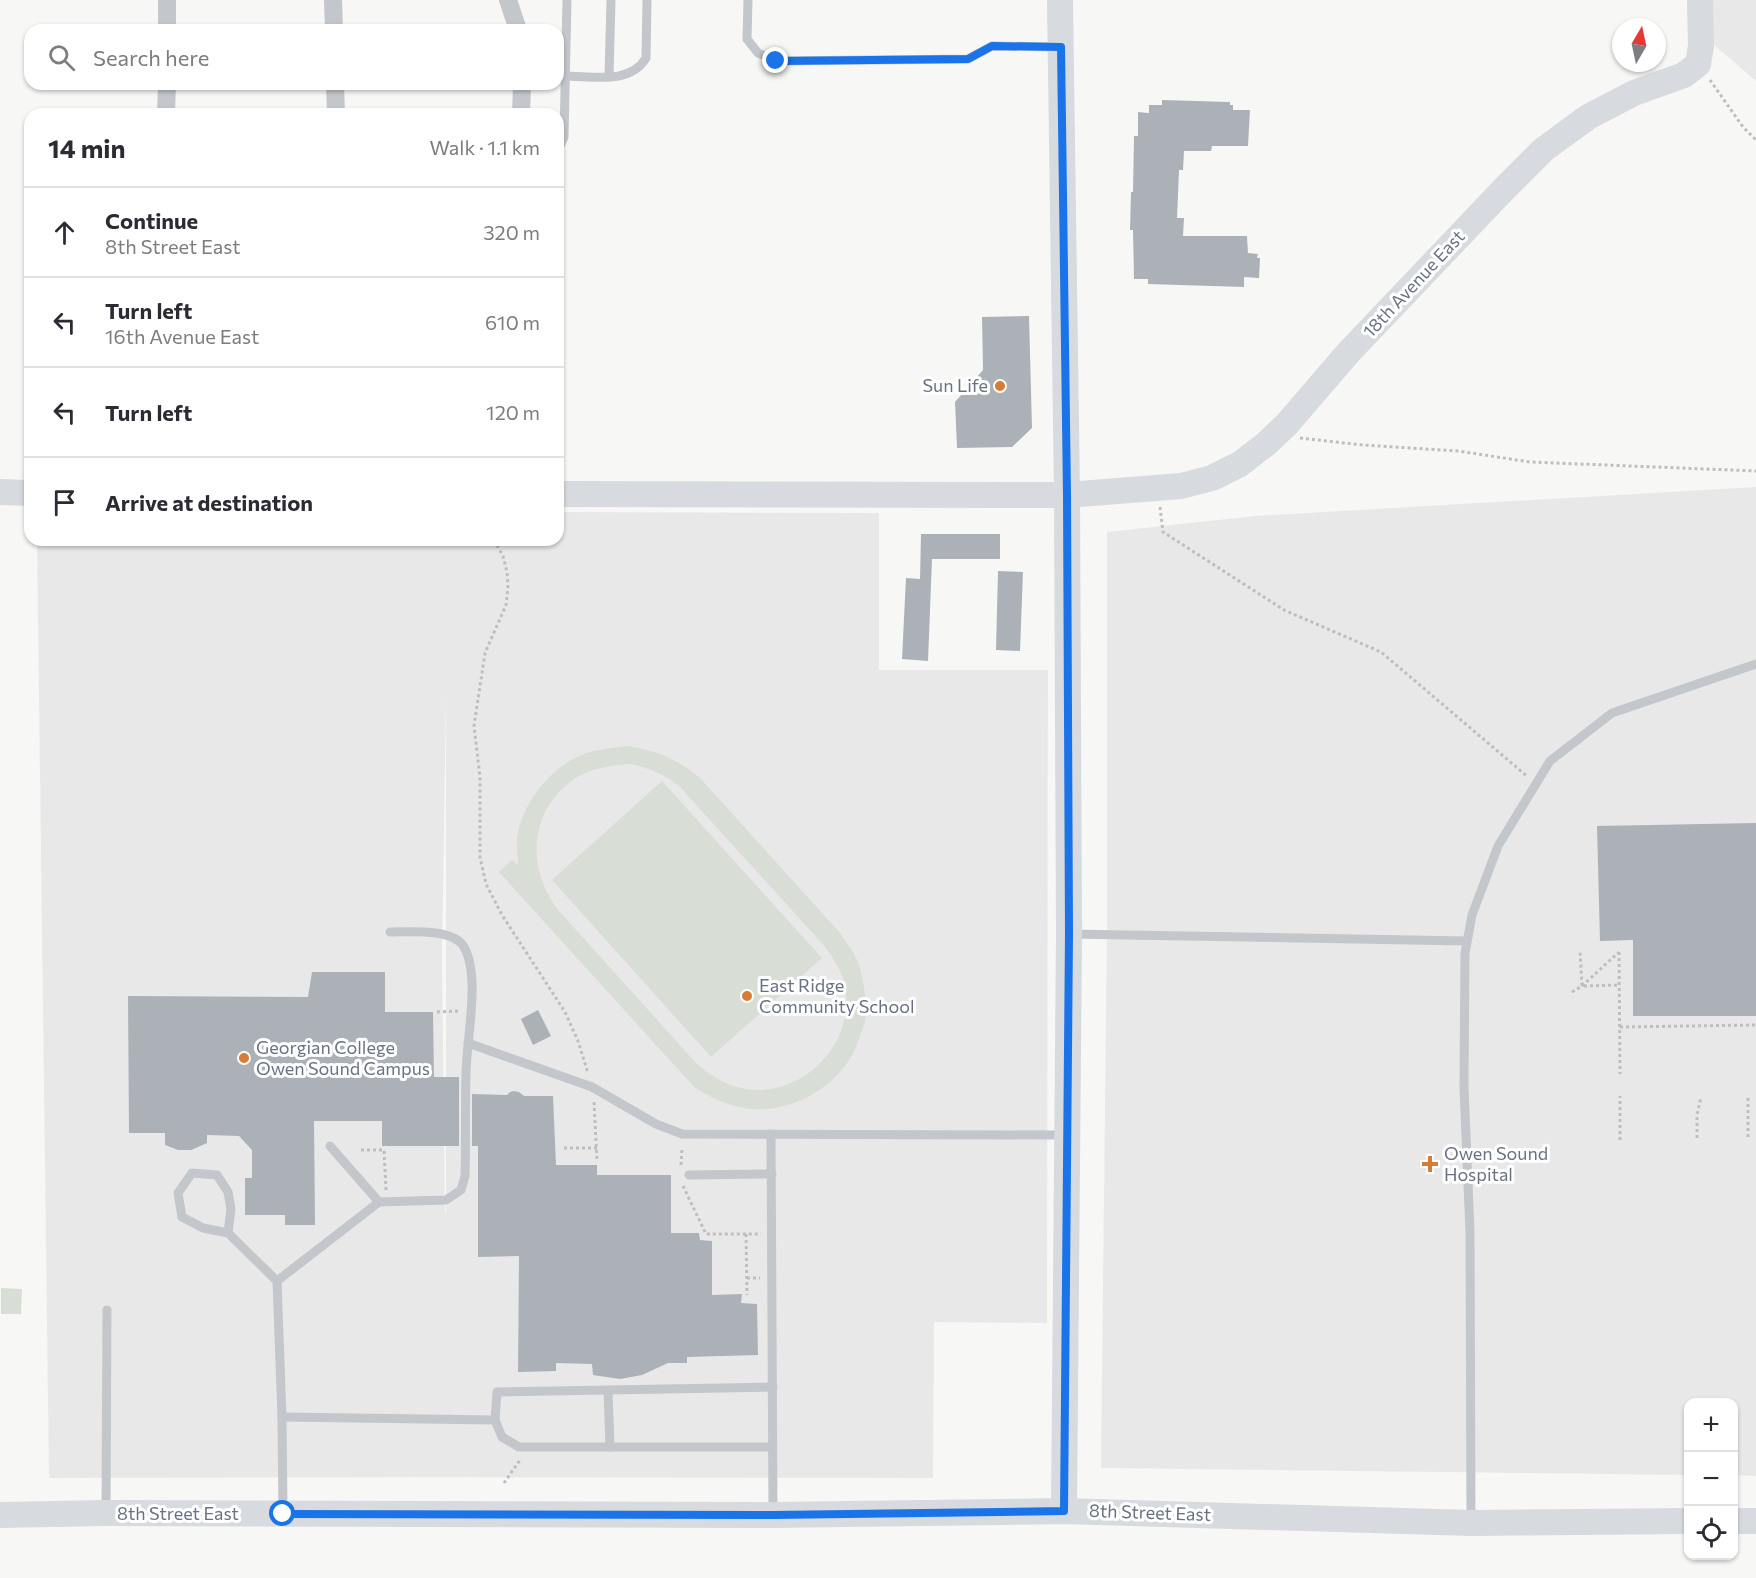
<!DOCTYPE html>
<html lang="en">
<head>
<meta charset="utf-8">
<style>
  body { margin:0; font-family:Commissioner,sans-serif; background:#f2f2f3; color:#2b2b33 }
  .controls { position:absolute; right:18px; bottom:18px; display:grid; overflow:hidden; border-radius:12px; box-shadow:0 2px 4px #0004 }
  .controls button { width:54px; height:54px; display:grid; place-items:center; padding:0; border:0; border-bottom:2px solid #e1e1e2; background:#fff; color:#2b2b33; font:30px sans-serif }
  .compass { position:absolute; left:1612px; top:18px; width:54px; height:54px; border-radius:50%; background:#fff; box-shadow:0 2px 4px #0004; rotate:9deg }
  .stop { position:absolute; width:18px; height:18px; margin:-14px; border:4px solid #1a73e8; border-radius:50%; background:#fff }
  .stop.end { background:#1a73e8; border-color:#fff; box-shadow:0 2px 6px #0008 }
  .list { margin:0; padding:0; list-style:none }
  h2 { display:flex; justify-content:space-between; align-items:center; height:78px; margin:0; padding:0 24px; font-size:26px }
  h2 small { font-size:20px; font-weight:400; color:#7c7c81 }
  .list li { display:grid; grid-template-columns:39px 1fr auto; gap:18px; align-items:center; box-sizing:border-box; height:90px; padding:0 24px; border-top:2px solid #e1e1e2 }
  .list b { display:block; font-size:22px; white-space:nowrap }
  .list p { margin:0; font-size:20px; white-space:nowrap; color:#7c7c81 }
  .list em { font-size:20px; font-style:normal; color:#7c7c81 }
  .icon { flex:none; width:33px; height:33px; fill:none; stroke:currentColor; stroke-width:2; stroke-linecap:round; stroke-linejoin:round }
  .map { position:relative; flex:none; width:1756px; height:1578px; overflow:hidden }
  .search { position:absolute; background:#fff; box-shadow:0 2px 4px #0004; left:24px; top:24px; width:540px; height:66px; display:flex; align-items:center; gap:15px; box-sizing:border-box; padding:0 21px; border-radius:18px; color:#7c7c81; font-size:22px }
  .panel { position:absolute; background:#fff; box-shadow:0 2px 4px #0004; left:24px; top:108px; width:540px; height:438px; border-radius:18px }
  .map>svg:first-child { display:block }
</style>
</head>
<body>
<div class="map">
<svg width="1756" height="1578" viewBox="0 0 1756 1578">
  <rect width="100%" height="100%" fill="#f7f8f5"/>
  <!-- built -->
  <g fill="#e8e8e8" fill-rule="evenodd">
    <polygon points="1712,0 1756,0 1756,81 1712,43"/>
    <polygon points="1756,487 1756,1476 1734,1475 1734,1402 1688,1402 1688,1475 1101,1468 1107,925 1107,532 1255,516"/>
    <path d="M 558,512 L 879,513 L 879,670 L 1048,670 L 1047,1323 L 934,1322 L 933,1478 L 445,1477 L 49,1478 L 37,540 L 558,540 ZM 446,695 L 446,1211 L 445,1212 L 442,959 Z"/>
  </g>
  <!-- green -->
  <g fill="#d8ded6" fill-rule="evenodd">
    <path d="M 629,746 C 662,753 674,757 700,778 L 841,934 C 846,943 854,952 858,962 C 864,980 867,1002 865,1021 C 864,1027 861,1033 859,1039 C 845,1083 796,1113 751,1109 C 730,1107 712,1098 695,1088 L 499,872 L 512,860 L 518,865 C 518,857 516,846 517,838 C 522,805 546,773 575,758 C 592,749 611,748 629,746 ZM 632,764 C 650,769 664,774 679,786 L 820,941 C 830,953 839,966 844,981 C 859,1040 805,1098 746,1089 C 727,1086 710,1075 697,1064 L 559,911 C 527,871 528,815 570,782 C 588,768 611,765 632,764 Z"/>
    <polygon points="662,781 822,958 711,1057 552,880"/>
    <polygon points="1,1288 22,1289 21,1314 1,1314"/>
  </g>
  <!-- building -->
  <g fill="#acb1b8">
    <polygon points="1162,100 1230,102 1230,105 1233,105 1233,110 1250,110 1248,146 1212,146 1211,151 1184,151 1183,170 1179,170 1177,218 1184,218 1183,236 1247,236 1248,253 1258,254 1257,258 1260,258 1259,278 1244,277 1244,287 1148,284 1148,279 1134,279 1133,230 1130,230 1131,192 1133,192 1134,136 1138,136 1138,112 1149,113 1149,105 1162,105"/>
    <polygon points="1029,316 1032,428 1012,447 957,448 955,402 983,370 982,317"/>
    <polygon points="921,534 1000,534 1000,559 932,559 928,661 902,659 906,578 920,579"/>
    <polygon points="998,571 1023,572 1020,651 996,650"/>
    <polygon points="1756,823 1756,1016 1633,1016 1633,940 1600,941 1597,826"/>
    <polygon points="312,972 385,972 385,1012 433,1012 434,1077 459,1077 459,1146 382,1146 382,1121 314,1121 315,1225 285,1225 285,1215 245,1215 245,1178 252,1178 252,1150 239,1136 207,1135 207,1143 191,1150 178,1150 165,1145 165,1133 129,1133 128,996 308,997"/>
    <polygon points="538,1010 551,1036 533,1045 521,1019"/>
    <polygon points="514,1091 519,1092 524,1096 553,1096 556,1165 597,1165 597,1175 671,1175 671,1233 699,1233 700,1240 712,1241 712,1295 742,1294 741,1303 757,1304 758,1355 687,1357 687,1363 668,1363 642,1375 620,1379 593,1375 592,1364 556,1363 556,1371 518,1372 519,1256 478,1257 478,1146 472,1146 472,1094 507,1095 510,1092"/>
  </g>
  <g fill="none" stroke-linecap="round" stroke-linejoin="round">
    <!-- path -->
    <g stroke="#bdbec1" stroke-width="3" stroke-dasharray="3 3" stroke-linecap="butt">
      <polyline points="1710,80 1743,127 1756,140"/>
      <polyline points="1300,438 1363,445 1458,451 1530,462 1756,471"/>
      <polyline points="1160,507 1163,532 1284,610 1381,652 1528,777"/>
      <polyline points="494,540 503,556 507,572 508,587 506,605 485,653 474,726 480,777 480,857 486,884 502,915 565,1012 578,1041 588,1073"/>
      <polyline points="1619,952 1620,1074"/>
      <polyline points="1582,986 1619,952"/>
      <polyline points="1584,986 1619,985"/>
      <polyline points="1572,992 1582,986 1580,951"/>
      <polyline points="437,1012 459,1011"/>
      <polyline points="1620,1027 1756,1025"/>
      <polyline points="594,1102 597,1161"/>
      <polyline points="1748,1137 1748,1097"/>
      <polyline points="1697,1138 1697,1115 1701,1097"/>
      <polyline points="1620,1140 1620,1096"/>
      <polyline points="564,1148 597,1148"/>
      <polyline points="361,1150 384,1150 386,1190"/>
      <polyline points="681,1165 682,1149"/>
      <polyline points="683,1186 706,1234 761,1234"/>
      <polyline points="746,1234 747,1295"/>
      <polyline points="747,1278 760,1278"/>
      <polyline points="504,1483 520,1460"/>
    </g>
    <!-- lane -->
    <g stroke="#c3c6ca" stroke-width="9">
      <polyline points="748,0 747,39 758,53 776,61 968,59 992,46 1060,47"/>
      <path d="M 565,76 C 592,76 630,85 646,58 L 647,0"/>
      <polyline points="609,76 611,0"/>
      <polyline points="558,150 564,137 567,0"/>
      <polyline points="1070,934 1467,941"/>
      <polyline points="468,1043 592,1087 656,1124 682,1134 1065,1135"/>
      <polyline points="771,1134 773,1513"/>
      <polyline points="330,1146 379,1202"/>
      <polyline points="689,1175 772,1174"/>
      <polyline points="228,1233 231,1209 228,1192 217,1175 192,1173 178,1193 182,1217 203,1228 228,1233 277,1281 282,1417 283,1512"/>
      <path d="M 277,1281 L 379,1202 L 446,1200 L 461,1190 L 465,1176 C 466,1142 465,1108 466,1075 C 466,1040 481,977 464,947 C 453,928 409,932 390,932"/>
      <polyline points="608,1391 610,1447"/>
      <polyline points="282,1417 495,1420 497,1392 773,1387"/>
      <polyline points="495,1420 502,1437 519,1447 772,1447"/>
      <polyline points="106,1511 107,1310"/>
      <polyline points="1471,1521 1470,1232 1464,1088 1465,953 1472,915 1498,846 1550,761 1612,713 1756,664"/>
    </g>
    <!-- street -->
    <g stroke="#c3c6ca" stroke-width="18">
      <polyline points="333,0 334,30"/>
      <polyline points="508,0 518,30"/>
      <polyline points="167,30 167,0"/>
      <polyline points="335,84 336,114"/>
      <polyline points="166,114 167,84"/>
      <polyline points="521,114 522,84"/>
    </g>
    <!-- secondary -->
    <g stroke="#d7dade" stroke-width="26">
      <polyline points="1060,0 1067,495 1069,934 1064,1511"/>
      <polyline points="0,492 30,493"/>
      <polyline points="558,494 1067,495 1181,486 1212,478 1240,464 1266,444 1287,424 1348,353 1505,188 1543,150 1588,117 1634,93 1684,75 1698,64 1701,46 1700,0"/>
      <polyline points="0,1515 106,1513 773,1515 1064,1511 1471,1523 1688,1521"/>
      <polyline points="1734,1521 1756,1521"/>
    </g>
  </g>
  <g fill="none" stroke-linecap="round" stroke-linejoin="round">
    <!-- route -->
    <polyline stroke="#1a73e8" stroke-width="8" points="283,1514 773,1515 1064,1511 1069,934 1067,495 1061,47 992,46 968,59 776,61"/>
  </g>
  <!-- markers -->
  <g fill="#d87b35" stroke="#fff" stroke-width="2">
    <circle cx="1000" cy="386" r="6"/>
    <circle cx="747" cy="996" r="6"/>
    <circle cx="244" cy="1058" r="6"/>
    <path d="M1427 1155h6v6h6v6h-6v6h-6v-6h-6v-6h6z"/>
  </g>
  <g text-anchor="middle" stroke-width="6" stroke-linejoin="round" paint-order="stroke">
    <!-- street labels -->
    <g font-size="18" fill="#697284" stroke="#fff">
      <text transform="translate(1414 284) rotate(-47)" y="6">18th Avenue East</text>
      <text transform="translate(1150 1513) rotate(2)" y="6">8th Street East</text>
      <text x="178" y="1520">8th Street East</text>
    </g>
    <!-- poi labels -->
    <g font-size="18" fill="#697284" stroke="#fff" text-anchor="start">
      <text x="988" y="392" text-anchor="end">Sun Life</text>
      <text x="759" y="992">East Ridge<tspan x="759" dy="21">Community School</tspan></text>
      <text x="256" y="1054">Georgian College<tspan x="256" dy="21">Owen Sound Campus</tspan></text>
      <text x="1444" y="1160">Owen Sound<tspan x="1444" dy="21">Hospital</tspan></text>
    </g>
  </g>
</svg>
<div class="controls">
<button>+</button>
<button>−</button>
<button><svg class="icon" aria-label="locate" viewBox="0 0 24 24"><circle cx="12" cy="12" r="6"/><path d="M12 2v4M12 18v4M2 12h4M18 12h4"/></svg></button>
</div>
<svg class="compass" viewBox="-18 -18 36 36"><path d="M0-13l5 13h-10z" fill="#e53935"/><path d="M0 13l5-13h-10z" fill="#7c7c81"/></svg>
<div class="stop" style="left:283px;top:1514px"></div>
<div class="stop end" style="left:776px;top:61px"></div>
<div class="search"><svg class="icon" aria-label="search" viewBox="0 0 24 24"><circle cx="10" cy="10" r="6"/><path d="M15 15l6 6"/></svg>Search here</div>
<section class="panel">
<h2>14 min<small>Walk · 1.1 km</small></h2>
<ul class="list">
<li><svg class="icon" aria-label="ahead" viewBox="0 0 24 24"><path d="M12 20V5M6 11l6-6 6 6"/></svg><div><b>Continue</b><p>8th Street East</p></div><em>320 m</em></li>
<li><svg class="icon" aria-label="left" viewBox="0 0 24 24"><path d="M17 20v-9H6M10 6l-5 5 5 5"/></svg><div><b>Turn left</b><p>16th Avenue East</p></div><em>610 m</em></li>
<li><svg class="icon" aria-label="left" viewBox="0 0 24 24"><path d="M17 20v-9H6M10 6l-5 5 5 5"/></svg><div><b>Turn left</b></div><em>120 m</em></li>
<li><svg class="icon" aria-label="arrive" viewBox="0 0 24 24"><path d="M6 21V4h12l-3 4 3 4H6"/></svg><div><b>Arrive at destination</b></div></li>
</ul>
</section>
</div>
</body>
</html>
